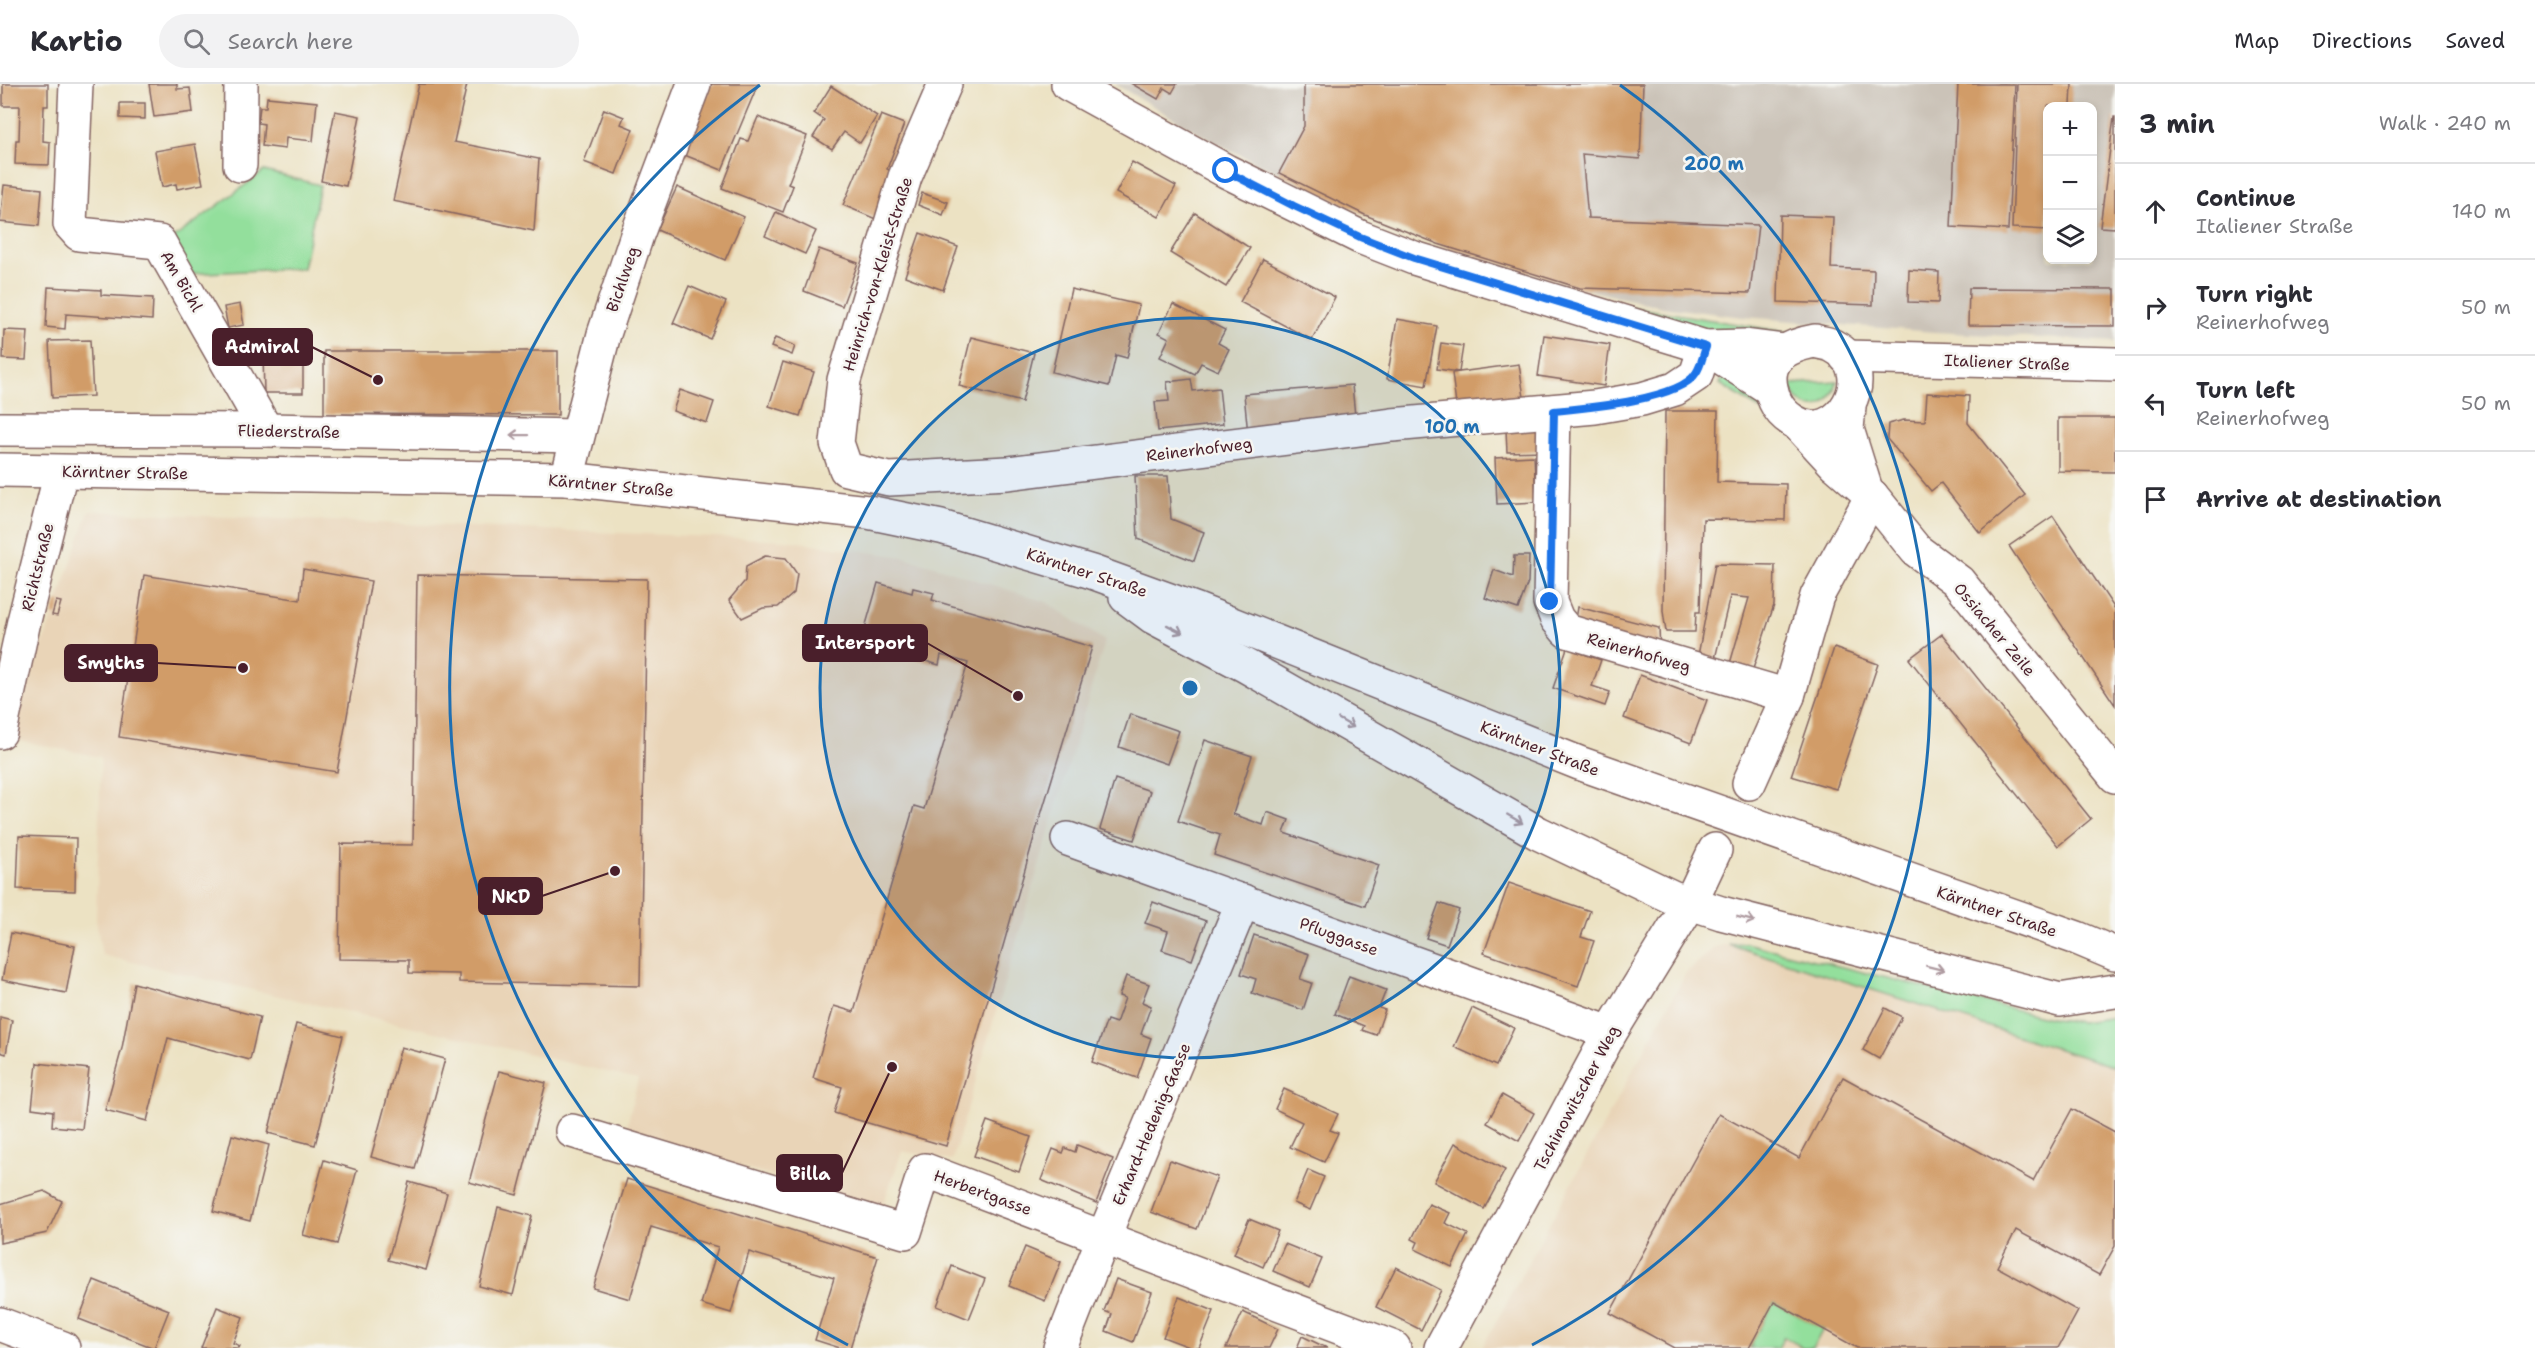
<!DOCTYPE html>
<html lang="en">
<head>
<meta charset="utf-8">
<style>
  body { margin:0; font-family:"Shantell Sans",sans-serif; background:#f2f2f3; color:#2b2b33 }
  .controls { position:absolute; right:18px; top:18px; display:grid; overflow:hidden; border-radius:12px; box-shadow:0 3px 9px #0003 }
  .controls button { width:54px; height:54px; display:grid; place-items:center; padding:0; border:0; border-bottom:2px solid #e1e1e2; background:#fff; color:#2b2b33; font:30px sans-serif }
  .stop { position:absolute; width:18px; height:18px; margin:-14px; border:4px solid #1a73e8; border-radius:50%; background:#fff }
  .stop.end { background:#1a73e8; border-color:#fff; box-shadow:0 2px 6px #0008 }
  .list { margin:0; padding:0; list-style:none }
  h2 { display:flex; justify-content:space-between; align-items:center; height:78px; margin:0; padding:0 24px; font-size:26px }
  h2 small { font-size:20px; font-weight:400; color:#7c7c81 }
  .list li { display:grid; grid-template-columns:39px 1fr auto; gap:18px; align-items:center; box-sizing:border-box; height:96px; padding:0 24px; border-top:2px solid #e1e1e2 }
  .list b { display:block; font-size:22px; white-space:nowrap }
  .list p { margin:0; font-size:20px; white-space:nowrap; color:#7c7c81 }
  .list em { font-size:20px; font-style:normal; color:#7c7c81 }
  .icon { flex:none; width:33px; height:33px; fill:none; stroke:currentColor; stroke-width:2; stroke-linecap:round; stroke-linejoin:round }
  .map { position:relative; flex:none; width:2115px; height:1264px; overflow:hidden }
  header { display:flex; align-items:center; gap:36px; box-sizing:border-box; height:84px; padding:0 30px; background:#fff; border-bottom:2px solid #e1e1e2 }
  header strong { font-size:28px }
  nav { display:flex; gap:33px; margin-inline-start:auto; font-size:21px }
  .search { width:420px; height:54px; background:#f2f2f3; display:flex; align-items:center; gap:15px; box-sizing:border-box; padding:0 21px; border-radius:33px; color:#7c7c81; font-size:22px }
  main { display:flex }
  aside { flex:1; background:#fff }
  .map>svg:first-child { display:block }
</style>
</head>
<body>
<header>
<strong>Kartio</strong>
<div class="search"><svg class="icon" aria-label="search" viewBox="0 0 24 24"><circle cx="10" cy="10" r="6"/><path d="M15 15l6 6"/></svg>Search here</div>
<nav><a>Map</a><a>Directions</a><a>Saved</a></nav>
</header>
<main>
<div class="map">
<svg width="2115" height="1264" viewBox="0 0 2115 1264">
  <rect width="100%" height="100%" fill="#f6f6f2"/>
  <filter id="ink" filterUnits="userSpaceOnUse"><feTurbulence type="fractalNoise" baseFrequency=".0167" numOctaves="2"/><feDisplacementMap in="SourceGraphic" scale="12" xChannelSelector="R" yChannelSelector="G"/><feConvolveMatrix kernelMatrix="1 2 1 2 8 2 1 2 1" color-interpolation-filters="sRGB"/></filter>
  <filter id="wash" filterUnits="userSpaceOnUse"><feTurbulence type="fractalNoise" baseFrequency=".008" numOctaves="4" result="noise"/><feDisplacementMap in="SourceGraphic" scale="24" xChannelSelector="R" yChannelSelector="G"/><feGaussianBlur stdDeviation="1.35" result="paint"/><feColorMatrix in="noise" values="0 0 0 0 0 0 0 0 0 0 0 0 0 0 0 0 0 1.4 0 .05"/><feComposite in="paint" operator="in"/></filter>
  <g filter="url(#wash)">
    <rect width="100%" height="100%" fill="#ece2c3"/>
    <!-- built -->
    <g fill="#e9d4b7">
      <polygon points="89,427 785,456 905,473 1046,518 1105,557 952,1077 902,1067 881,1126 626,1047 638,995 102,871 96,835 101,673 10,655"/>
      <polygon points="1728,860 2115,983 2115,1264 1482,1264 1686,889 1715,863"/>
    </g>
    <!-- industrial -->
    <path fill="#cbc3b8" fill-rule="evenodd" d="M 1115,0 L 2115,0 L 2115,258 L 1934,248 L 1743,233 L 1662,223 L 1580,204 L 1438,160 L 1365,131 L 1214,58 ZM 2048,22 L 2092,22 L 2092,176 L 2048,176 Z"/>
    <!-- green -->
    <g fill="#93df9c" stroke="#6e7f64" stroke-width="1.5">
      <polygon points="264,87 320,101 303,184 187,190 170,157"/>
      <polygon points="1614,220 1791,249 1736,258"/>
      <polygon points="1724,292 1756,312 1772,333 1720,300"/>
      <path d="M 1837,297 C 1831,331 1798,332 1790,300 Z"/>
      <polygon points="1745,859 2054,935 2081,938 2115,933 2115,983 1728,860"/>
      <polygon points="1774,1218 1823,1245 1813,1264 1804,1264 1784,1253 1778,1264 1749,1264"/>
    </g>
    <g id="blocks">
      <!-- building -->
      <g fill="#d19c67">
        <polygon points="3,0 48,0 48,22 44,22 43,57 50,58 49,81 15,80 16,56 19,56 20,22 3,22"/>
        <polygon points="149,0 177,0 177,5 190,4 193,28 154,33"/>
        <polygon points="419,0 467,0 454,58 539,75 534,147 393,117"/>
        <polygon points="711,0 758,0 722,86 682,70"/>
        <polygon points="1132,0 1177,0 1172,9 1164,4 1158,15"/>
        <polygon points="1304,0 1643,0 1640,75 1582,70 1588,134 1758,141 1750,209 1580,204 1438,160 1365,131 1279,89 1304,42"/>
        <polygon points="1958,0 2015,0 2008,146 1951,143"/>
        <polygon points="2017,0 2072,0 2071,22 2048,22 2048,146 2012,144"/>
        <polygon points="831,2 877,32 860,59 844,48 832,65 813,53 824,36 814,29"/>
        <polygon points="267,13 317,18 313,57 286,54 285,65 262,62 264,40 258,39 260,23 266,23"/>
        <polygon points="120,19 145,19 145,35 120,34"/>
        <polygon points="604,25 624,33 621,40 633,45 616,90 584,78"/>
        <polygon points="335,27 360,32 346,102 321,97"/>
        <polygon points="881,31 904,40 887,85 896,90 878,136 843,121"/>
        <polygon points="758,33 807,52 788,100 793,102 783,128 722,104 741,55 748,57"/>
        <polygon points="2114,33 2115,33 2115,144 2100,143"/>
        <polygon points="195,60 203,100 177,105 176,100 162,103 155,67"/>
        <polygon points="1132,78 1176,102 1159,133 1116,109"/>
        <polygon points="4,101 42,105 39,142 0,138"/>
        <polygon points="677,103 744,133 725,176 657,146"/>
        <polygon points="922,109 948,118 943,131 918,121"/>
        <polygon points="776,128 816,147 805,170 765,152"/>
        <polygon points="1195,129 1250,164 1226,203 1170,169"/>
        <polygon points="1780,131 1833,133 1831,184 1874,186 1873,221 1778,218"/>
        <polygon points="920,149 958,163 943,206 905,192"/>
        <polygon points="819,165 858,179 842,222 804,207"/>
        <polygon points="1263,175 1335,213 1312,256 1240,218"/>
        <polygon points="1909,186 1939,188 1938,219 1908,218"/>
        <polygon points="689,202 726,218 710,255 673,239"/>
        <polygon points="48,203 101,206 101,211 153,214 152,236 66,230 65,245 46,243"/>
        <polygon points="1969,204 2115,205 2115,242 1968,241"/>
        <polygon points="1071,205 1139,221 1127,274 1116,271 1109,302 1052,288"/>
        <polygon points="240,220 244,241 228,244 224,223"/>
        <polygon points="1173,220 1225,246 1218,259 1229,265 1218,287 1201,279 1195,290 1160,273 1169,254 1159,249"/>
        <polygon points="1397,235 1437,242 1426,302 1387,295"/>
        <polygon points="4,246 28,247 26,276 3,275"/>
        <polygon points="1544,251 1610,261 1604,302 1538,292"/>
        <polygon points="971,253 1034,269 1022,318 959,302"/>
        <polygon points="775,254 795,262 792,271 771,263"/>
        <polygon points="90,256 93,312 52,314 49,257"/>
        <polygon points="1441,259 1463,262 1459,288 1437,285"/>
        <polygon points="324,267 558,267 558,331 324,330"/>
        <polygon points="263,270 303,270 303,309 264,309"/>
        <polygon points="783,278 814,288 800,332 769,322"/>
        <polygon points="1519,280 1525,320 1457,329 1452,289"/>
        <polygon points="1191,295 1193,307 1219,304 1223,340 1158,347 1155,318 1169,317 1167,298"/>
        <polygon points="1352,301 1356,342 1248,350 1244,310"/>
        <polygon points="680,306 714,318 707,339 673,327"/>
        <polygon points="1927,309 1969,312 1968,339 2025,411 1980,449 1941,399 1931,407 1887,355 1888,340 1904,336 1925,337"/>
        <polygon points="1665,327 1718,327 1717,398 1786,400 1785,436 1703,435 1700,528 1696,528 1695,548 1666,548 1663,527"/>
        <polygon points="2058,334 2115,334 2115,388 2058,387"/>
        <polygon points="1542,344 1543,367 1507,368 1506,345"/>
        <polygon points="1534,372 1536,418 1497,420 1495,374"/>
        <polygon points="1135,392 1168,392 1171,435 1204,448 1194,477 1138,455"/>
        <polygon points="2053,432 2115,525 2115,621 2009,462"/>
        <polygon points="765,472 786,474 797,490 794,509 778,523 763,524 742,534 729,516 745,497 746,482"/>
        <polygon points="1514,472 1529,472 1528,498 1518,525 1485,514 1494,486 1513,493"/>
        <polygon points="1715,480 1775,481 1774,521 1751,591 1729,583 1749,514 1730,512 1714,579 1697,577"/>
        <polygon points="303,485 371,497 337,688 119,653 144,491 300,516"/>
        <polygon points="417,491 647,495 640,902 459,898 459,890 409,889 409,876 339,875 341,760 413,761"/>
        <polygon points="878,499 912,509 913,504 934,509 932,516 1092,563 1033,757 946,1062 834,1029 842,1003 813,994 834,922 854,928 914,722 924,725 968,579 941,571 939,581 861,558"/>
        <polygon points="56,517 61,518 57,532 52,531"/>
        <polygon points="1578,523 1659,544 1660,566 1575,543"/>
        <polygon points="1942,550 2091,735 2058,762 1909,575"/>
        <polygon points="1567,564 1601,576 1592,602 1610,608 1605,622 1553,604"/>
        <polygon points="1834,564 1878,580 1836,705 1791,692"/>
        <polygon points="1640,591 1707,616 1691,659 1624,634"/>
        <polygon points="1130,630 1179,647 1167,680 1119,663"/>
        <polygon points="1205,656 1252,672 1233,730 1263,741 1267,728 1289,736 1284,749 1379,781 1365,822 1214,771 1220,751 1178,737"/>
        <polygon points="1115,695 1150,707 1134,756 1100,745"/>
        <polygon points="19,752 76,754 75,807 17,805"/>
        <polygon points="1509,799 1590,827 1581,853 1594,857 1578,902 1484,869"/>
        <polygon points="1153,818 1206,837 1192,876 1162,866 1168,847 1145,839"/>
        <polygon points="1439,819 1459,826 1447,861 1426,854"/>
        <polygon points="11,849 75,862 66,909 2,896"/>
        <polygon points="1254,851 1309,870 1300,895 1312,899 1303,926 1252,909 1256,895 1241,890"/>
        <polygon points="1126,892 1149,900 1142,918 1151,922 1141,950 1151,954 1137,994 1092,978 1107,936 1116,939 1125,914 1119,912"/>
        <polygon points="1349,892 1386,906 1379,924 1385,926 1376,951 1362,946 1364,942 1335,930"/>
        <polygon points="134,899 260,933 250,976 168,954 147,1037 105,1026 122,964"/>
        <polygon points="1472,924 1514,944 1496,982 1454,963"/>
        <polygon points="1885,924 1902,933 1879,975 1863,966"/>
        <polygon points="0,933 12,936 6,970 0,968"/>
        <polygon points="296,940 343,952 315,1061 268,1049"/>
        <polygon points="401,963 445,975 415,1085 371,1073"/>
        <polygon points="37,979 89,985 82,1045 52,1042 53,1027 32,1024"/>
        <polygon points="499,987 546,999 517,1111 469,1098"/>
        <polygon points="1843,993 2033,1097 2072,1025 2115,1048 2115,1162 2099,1191 2016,1146 1997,1183 2078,1227 2058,1264 1857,1264 1774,1218 1749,1264 1674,1264 1610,1229 1719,1030 1799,1074"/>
        <polygon points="1284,1005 1338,1030 1330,1046 1338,1049 1324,1078 1290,1063 1302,1038 1275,1025"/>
        <polygon points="1502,1011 1534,1029 1519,1057 1487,1039"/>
        <polygon points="987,1037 1031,1053 1019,1088 974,1072"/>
        <polygon points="232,1051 269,1061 250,1137 213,1127"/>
        <polygon points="1455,1059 1505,1086 1484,1125 1434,1098"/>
        <polygon points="1077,1061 1113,1075 1096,1119 1041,1096 1053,1065 1063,1069 1065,1064 1075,1068"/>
        <polygon points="324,1076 357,1086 337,1160 303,1151"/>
        <polygon points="1170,1076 1217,1093 1197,1145 1151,1128"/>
        <polygon points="1308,1086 1324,1093 1310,1126 1294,1119"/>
        <polygon points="627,1095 878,1173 850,1264 840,1264 815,1256 834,1194 749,1168 731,1229 701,1220 718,1163 651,1143 630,1215 593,1204"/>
        <polygon points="409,1098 447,1109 426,1186 388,1176"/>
        <polygon points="44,1107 62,1117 47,1149 0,1159 0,1120"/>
        <polygon points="1429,1120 1450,1129 1445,1139 1468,1150 1452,1183 1415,1165 1418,1158 1412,1155"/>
        <polygon points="498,1123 532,1132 513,1211 479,1202"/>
        <polygon points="1249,1135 1278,1147 1263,1183 1234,1170"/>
        <polygon points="1285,1160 1322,1175 1310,1203 1273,1187"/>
        <polygon points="1025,1163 1061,1178 1045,1217 1009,1202"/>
        <polygon points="952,1182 985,1195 969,1235 937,1222"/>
        <polygon points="1396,1183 1441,1206 1421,1246 1376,1223"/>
        <polygon points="1116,1195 1152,1208 1133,1258 1106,1247 1112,1230 1104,1227"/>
        <polygon points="94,1196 169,1226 154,1264 79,1235"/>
        <polygon points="1179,1213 1214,1227 1199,1264 1192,1264 1163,1253"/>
        <polygon points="217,1223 243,1233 233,1259 240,1262 239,1264 201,1264"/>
        <polygon points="1243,1228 1278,1245 1269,1264 1226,1264"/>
        <polygon points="1302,1252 1327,1264 1297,1264"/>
      </g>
    </g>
  </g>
  <g filter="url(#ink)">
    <use href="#blocks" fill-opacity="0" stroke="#836360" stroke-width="1.5"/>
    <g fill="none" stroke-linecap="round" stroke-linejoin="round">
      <defs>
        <g id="minor">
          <polyline points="76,0 70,140 79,150 159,158 266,346"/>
          <polyline points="945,0 905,93 844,296 837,359 846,385 889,395 1008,389 1392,341 1595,323 1642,315 1675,305 1696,291 1705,263"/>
          <polyline points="1068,0 1226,87 1360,153 1414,174 1705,263 1771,305"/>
          <polyline points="240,81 241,0"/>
          <path d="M 1815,257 C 1820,259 1828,259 1833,262 C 1883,287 1838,366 1793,337 C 1785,332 1779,326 1775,317 C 1760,279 1780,263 1815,257 Z"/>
          <polyline points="1705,263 1745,262 1784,267"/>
          <polyline points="1846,273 2115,280"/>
          <polyline points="1849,323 1847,345 1866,406"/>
          <polyline points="1554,327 1550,518 1557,535 1567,547 1788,612"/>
          <polyline points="1799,341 1835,380 1872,412 1916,466 1959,498 2115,692"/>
          <polyline points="0,345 266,346 577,352"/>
          <polyline points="567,395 604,250 637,151 694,0"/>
          <polyline points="0,648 24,537 61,388"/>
          <polyline points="1749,699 1788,612 1817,512 1872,412"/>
          <polyline points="1068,755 1610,949"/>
          <polyline points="572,1047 905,1148 925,1086 1394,1264"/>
          <polyline points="0,1240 63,1264"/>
          <polyline points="1060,1264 1104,1152 1243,817"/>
          <polyline points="1441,1264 1610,949 1690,819 1715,766"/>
        </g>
        <g id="major">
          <polyline points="0,386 567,395 868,428 941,443 1092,488 1197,526 1579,679 2077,854 2115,870"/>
          <polyline points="1126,513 1153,533 1246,582 1538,749 1672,813 1721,829 2060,916 2115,907"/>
        </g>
      </defs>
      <!-- minor casing -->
      <use href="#minor" stroke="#836360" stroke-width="36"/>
      <!-- major casing -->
      <use href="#major" stroke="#836360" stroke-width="36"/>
      <!-- minor -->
      <use href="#minor" stroke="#fff" stroke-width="33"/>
      <!-- major -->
      <use href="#major" stroke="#fff" stroke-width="33"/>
    </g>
    <!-- one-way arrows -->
    <defs><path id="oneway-shaft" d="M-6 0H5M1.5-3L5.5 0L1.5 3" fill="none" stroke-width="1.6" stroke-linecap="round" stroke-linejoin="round" transform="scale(1.5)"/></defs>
    <g stroke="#ae9aa0">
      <use href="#oneway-shaft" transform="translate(519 351) rotate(-179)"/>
      <use href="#oneway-shaft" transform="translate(1175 545) rotate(27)"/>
      <use href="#oneway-shaft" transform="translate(1346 639) rotate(30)"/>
      <use href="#oneway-shaft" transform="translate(1515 735) rotate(30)"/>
      <use href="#oneway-shaft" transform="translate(1746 835) rotate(14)"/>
      <use href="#oneway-shaft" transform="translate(1935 884) rotate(14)"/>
    </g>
  </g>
  <g fill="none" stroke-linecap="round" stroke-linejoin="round" filter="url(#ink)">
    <!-- route -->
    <path stroke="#1a73e8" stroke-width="8" d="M 1226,87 L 1294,122 L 1360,153 L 1414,174 L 1706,263 C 1703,271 1701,282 1696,289 C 1680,316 1584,324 1554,327 L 1550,518"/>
  </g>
  <!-- distance rings -->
  <circle cx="1190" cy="604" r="370" fill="#1f6fb2" fill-opacity=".12"/>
  <g fill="none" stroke="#1f6fb2" stroke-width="3">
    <circle cx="1190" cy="604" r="370"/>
    <path d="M848 1261A741 741 0 0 1 760 1M1620 1A741 741 0 0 1 1532 1261"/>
  </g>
  <g text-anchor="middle" stroke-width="5" stroke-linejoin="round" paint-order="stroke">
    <!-- street labels -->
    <g font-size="16" fill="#4a1f2b" stroke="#f6f6f2">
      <text transform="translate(877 190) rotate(-73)" y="6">Heinrich-von-Kleist-Straße</text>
      <text transform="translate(622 195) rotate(-71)" y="6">Bichlweg</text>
      <text transform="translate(182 197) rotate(60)" y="6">Am Bichl</text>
      <text transform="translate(2007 278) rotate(2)" y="6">Italiener Straße</text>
      <text transform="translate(289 347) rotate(1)" y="6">Fliederstraße</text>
      <text transform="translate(1199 365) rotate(-7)" y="6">Reinerhofweg</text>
      <text transform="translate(125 388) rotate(1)" y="6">Kärntner Straße</text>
      <text transform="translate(611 401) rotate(5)" y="6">Kärntner Straße</text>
      <text transform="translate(37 483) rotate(-76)" y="6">Richtstraße</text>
      <text transform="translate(1087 488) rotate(18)" y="6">Kärntner Straße</text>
      <text transform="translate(1995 545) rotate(50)" y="6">Ossiacher Zeile</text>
      <text transform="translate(1639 568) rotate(16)" y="6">Reinerhofweg</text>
      <text transform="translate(1540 664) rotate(21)" y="6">Kärntner Straße</text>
      <text transform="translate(1997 827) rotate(19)" y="6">Kärntner Straße</text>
      <text transform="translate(1339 852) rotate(20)" y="6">Pfluggasse</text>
      <text transform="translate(1576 1014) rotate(-62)" y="6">Tschinowitscher Weg</text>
      <text transform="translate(1151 1040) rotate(-67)" y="6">Erhard-Hedenig-Gasse</text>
      <text transform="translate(983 1108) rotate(20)" y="6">Herbertgasse</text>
    </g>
  </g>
  <circle cx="1190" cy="604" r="9" fill="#1f6fb2" stroke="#f6f6f2" stroke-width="3"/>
  <g font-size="18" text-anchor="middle" font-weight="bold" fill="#1f6fb2" stroke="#f6f6f2" stroke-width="5" stroke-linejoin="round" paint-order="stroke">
    <text x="1714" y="86">200 m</text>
    <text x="1452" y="349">100 m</text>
  </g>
  <!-- callouts -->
  <path fill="none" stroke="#4a1f2b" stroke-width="2" d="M378 296L312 263M1018 612L927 559M243 584L157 579M615 787L542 812M892 983L842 1089"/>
  <g fill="#4a1f2b" stroke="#f6f6f2" stroke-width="2">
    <circle cx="378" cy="296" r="6"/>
    <circle cx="1018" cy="612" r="6"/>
    <circle cx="243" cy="584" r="6"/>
    <circle cx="615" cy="787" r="6"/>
    <circle cx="892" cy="983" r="6"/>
  </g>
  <g fill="#4a1f2b" stroke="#4a1f2b" stroke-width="2">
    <rect x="213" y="245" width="99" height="36" rx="6"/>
    <rect x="803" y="541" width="124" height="36" rx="6"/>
    <rect x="65" y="561" width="92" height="36" rx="6"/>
    <rect x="479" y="794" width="63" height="36" rx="6"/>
    <rect x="777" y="1071" width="65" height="36" rx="6"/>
  </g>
  <g font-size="18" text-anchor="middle" font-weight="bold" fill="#fff">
    <text x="262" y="269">Admiral</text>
    <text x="865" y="565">Intersport</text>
    <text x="111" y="585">Smyths</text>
    <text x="511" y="819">NKD</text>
    <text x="810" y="1096">Billa</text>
  </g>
</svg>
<div class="controls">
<button>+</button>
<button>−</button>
<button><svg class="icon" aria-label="layers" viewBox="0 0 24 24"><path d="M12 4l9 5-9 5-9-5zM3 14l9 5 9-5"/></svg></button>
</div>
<div class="stop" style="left:1226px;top:87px"></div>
<div class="stop end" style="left:1550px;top:518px"></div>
</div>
<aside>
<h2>3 min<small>Walk · 240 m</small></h2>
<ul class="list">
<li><svg class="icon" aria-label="ahead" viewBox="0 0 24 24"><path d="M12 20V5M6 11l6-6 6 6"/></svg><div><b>Continue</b><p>Italiener Straße</p></div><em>140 m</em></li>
<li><svg class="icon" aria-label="right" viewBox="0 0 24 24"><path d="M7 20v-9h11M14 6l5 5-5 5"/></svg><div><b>Turn right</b><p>Reinerhofweg</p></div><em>50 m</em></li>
<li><svg class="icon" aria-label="left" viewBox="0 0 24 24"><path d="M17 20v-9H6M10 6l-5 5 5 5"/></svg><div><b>Turn left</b><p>Reinerhofweg</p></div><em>50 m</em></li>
<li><svg class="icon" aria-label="arrive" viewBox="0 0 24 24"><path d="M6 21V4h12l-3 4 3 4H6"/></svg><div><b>Arrive at destination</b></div></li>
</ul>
</aside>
</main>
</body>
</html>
